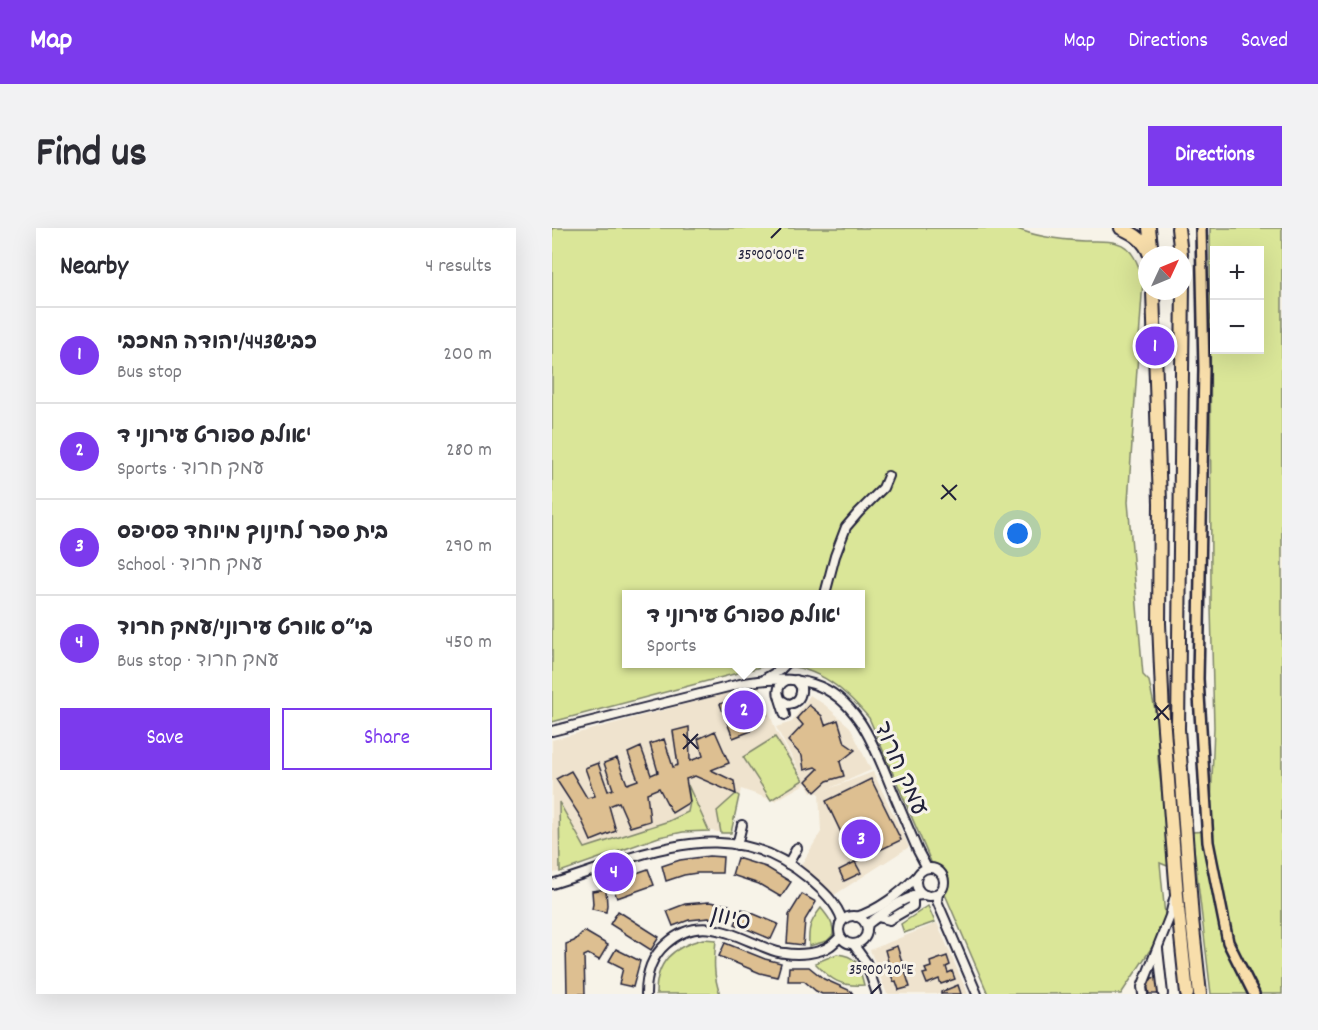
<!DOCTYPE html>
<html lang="en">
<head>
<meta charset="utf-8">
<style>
  body { margin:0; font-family:Dekko,"Playpen Sans Hebrew",sans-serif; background:#f2f2f3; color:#2b2b33 }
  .controls { position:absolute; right:18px; top:18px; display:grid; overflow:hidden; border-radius:0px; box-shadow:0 6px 24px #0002 }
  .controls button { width:54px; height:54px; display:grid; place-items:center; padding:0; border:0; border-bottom:2px solid #e1e1e2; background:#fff; color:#2b2b33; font:30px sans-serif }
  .compass { position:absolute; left:586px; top:18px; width:54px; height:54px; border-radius:50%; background:#fff; box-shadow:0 6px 24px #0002; rotate:46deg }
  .you { position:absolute; left:466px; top:306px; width:21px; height:21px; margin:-15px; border:4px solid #fff; border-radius:50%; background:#1a73e8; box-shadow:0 0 0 9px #1a73e833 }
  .badge { display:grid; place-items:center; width:39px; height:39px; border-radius:50%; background:#7c3aed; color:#fff; font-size:20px; font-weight:700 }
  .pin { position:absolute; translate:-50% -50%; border:3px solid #fff; box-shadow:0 2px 6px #0006 }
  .popup { position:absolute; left:70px; top:362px; width:243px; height:78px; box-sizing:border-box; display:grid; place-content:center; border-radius:0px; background:#fff; filter:drop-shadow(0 2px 4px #0005); font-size:20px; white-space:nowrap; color:#7c7c81 }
  .popup b { font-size:22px; color:#2b2b33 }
  .popup::after { content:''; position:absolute; left:50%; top:100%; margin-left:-12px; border:12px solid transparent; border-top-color:#fff }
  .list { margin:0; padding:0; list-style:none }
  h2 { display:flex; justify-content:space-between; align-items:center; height:78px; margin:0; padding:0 24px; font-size:26px }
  h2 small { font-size:20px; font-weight:400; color:#7c7c81 }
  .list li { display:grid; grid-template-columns:39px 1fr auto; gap:18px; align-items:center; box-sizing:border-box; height:96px; padding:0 24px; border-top:2px solid #e1e1e2 }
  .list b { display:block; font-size:22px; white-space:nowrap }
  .list p { margin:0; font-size:20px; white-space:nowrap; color:#7c7c81 }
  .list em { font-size:20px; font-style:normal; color:#7c7c81 }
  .actions { display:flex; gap:12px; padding:18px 24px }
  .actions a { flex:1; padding:14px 0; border:2px solid #7c3aed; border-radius:0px; text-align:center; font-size:21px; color:#7c3aed }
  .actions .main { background:#7c3aed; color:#fff }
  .map { position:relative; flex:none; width:730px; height:766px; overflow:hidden; border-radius:0px }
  header { display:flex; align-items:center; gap:36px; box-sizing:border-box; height:84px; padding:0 30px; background:#7c3aed; color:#fff }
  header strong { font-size:28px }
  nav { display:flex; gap:33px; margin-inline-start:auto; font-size:21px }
  .intro { display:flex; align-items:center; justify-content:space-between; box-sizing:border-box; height:144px; padding:0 36px }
  h1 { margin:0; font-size:42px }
  .button { padding:15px 27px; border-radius:0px; background:#7c3aed; color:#fff; font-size:21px; font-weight:700 }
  main { display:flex; gap:36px; padding:0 36px }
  aside { flex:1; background:#fff; border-radius:0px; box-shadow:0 6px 24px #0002 }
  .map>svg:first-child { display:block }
</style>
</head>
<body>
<header>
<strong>Map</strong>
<nav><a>Map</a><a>Directions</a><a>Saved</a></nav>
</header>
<div class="intro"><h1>Find us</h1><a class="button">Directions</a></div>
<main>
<aside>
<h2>Nearby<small>4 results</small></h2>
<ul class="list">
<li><span class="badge">1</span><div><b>כביש443/יהודה המכבי</b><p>Bus stop</p></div><em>200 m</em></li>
<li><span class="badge">2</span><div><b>אולם ספורט עירוני ד'</b><p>Sports · עמק חרוד</p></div><em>280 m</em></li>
<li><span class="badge">3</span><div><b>בית ספר לחינוך מיוחד פסיפס</b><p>School · עמק חרוד</p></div><em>290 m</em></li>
<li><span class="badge">4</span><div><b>בי״ס אורט עירוני/עמק חרוד</b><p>Bus stop · עמק חרוד</p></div><em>450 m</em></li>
</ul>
<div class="actions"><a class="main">Save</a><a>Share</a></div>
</aside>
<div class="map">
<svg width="730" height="766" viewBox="0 0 730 766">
  <rect width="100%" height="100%" fill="#f7f3e8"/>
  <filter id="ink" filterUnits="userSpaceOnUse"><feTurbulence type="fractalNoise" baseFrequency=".0167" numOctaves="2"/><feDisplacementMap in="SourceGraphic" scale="12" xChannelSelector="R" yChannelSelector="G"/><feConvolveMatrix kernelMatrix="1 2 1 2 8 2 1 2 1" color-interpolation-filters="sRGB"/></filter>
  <g filter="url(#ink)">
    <!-- built -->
    <g fill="#efe3ce">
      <polygon points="208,458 224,503 253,554 224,499 240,494 258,467 273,477 298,499 319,542 274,562 321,544 357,619 279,669 249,637 269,604 267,565 259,564 254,555 223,573 189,561 178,606 154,602 131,604 107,609 8,644 0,645 0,512 186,462"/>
      <polygon points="385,695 416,766 335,766 318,722"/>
    </g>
    <!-- green -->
    <g fill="#dae698" stroke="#7e846a" stroke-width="1.5" fill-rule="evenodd">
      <path d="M 0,0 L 463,0 C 484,9 509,12 532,13 C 541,13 557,12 565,15 C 581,19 587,38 591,52 L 576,274 L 591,447 L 597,453 L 606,496 L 606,531 L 618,639 L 608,635 L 614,698 L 569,766 L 436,766 L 317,490 C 289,457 261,435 216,437 L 0,494 ZM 75,366 L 309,366 L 309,436 L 75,436 Z"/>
      <path d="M 658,0 L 730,0 L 730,766 L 659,766 L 640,604 L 658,603 L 662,499 L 659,379 ZM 662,22 L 708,22 L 708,122 L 662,122 Z"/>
      <polygon points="223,509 251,552 219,572 191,529"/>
      <polygon points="136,557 157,603 131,604 107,609 8,644 7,574 33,620 117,593 136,584 138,574"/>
      <polygon points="184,566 187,568 179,605 169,605 165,583"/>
      <polygon points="376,678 383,694 352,705 349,696"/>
      <path d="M 269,680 C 276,689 282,695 281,707 L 275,713 L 257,718 C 256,700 258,694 269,680 Z"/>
      <path d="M 151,711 L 164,712 C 162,731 161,748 168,766 L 104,766 C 104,733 121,719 151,711 Z"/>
      <path d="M 285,726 C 307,728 307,739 312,757 C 289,759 279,752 263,735 Z"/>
    </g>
    <!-- building -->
    <g fill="#ddbf91" stroke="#22223b" stroke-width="1.5">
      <polygon points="205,463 215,487 195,494 199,503 181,510 168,476"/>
      <polygon points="257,477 270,488 273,497 286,492 293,515 303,522 288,534 292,548 275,553 263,564 254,553 266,541 263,539 252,542 250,528 236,513 251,497 245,490"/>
      <polygon points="137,499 138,533 151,528 146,511 163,503 177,535 159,542 182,553 184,566 143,548 134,551 138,574 120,585 107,560 95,565 98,593 78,599 67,574 57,578 64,603 39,613 28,588 4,551 19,543 35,570 43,568 33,540 46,535 56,563 61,561 52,535 65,530 75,556 86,552 76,525 89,519 99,547 106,544 98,516 112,511 121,539 126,537 121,503"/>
      <polygon points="319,551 349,612 303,634 274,573"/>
      <polygon points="157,628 171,629 170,645 145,645 132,647 114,653 110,638 128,632"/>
      <polygon points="185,630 214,639 239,654 229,669 207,656 180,647"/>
      <polygon points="303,634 309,645 292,653 287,642"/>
      <polygon points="96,641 102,657 65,670 59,654"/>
      <polygon points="54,661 55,677 54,684 40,681 41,676 40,663"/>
      <polygon points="250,666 264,674 253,692 251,717 235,715 237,687"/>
      <polygon points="157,674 177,677 175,693 157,690 137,692 121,698 115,683 133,676"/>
      <polygon points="190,681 226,696 219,711 183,696"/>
      <polygon points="66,683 107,709 99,722 58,696"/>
      <polygon points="32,703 56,717 47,732 36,726 32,728 33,766 15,766 14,716 22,713"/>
      <polygon points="173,715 213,731 229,735 225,749 208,745 167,728"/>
      <polygon points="345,718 358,759 347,762 344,753 342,754 339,747 342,746 339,736 337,737 333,722"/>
      <polygon points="64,721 88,733 81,759 67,756 71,740 57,733"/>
      <polygon points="395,728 398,737 394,739 396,745 400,743 403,751 389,756 387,751 375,756 371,746 375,745 373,741 379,739 378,734"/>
      <polygon points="237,739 257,739 272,751 299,763 301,766 270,766 264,763 252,753 236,753"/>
      <polygon points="607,749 609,766 597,766 595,757 600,750"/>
      <polygon points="406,757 409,766 389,766 389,764"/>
    </g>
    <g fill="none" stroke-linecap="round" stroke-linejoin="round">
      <defs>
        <g id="minor">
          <polyline points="273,366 283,328 294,299 307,284 331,260 336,248"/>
          <polyline points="214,450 228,442 234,436"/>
          <path d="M 235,452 C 226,456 224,464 229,472 L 236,476 C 246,475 250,468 249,459 L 244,452"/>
          <polyline points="228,471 233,487"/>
          <path d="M 0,503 L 192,455 C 215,451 239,449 261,456 C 306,470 323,520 339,559 C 348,581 357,602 366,623 L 375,640"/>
          <polyline points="185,617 190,597"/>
          <polyline points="236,636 245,620"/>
          <circle cx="378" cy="654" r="14"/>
          <path d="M 0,656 C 22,649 43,642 65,634 C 133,611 196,600 256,650 C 269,661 285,675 290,692 L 288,696"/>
          <polyline points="386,665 385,673 425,766"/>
          <circle cx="301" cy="702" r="14"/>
          <path d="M 304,689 C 325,683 349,665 364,649"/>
          <polyline points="326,689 337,692 361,678 361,668"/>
          <path d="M 315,701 L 316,696 L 320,693 C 334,683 355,666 373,667"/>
          <polyline points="301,716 314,734 325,766"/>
          <polyline points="606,721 611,766"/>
          <path d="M 94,766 C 94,747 99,729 114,716 C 145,688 173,703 207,717 C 215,720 224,725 233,725 C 246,727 267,726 278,718 C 281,716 285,712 288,709"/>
          <polyline points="591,766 590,759 618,688 622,671"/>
        </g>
        <polyline id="major" points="649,0 652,141 646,451 656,614 676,714 702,766"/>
        <g id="highway">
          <path d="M 569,0 C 583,6 593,13 598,27"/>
          <polyline points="597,0 600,26"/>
          <polyline points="626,0 629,27"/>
          <polyline points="631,55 626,501 640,691 648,766"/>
          <polyline points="601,63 608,275 607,395 611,488 626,680 635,766"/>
        </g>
      </defs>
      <!-- minor casing -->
      <use href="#minor" stroke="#22223b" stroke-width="12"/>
      <!-- major casing -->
      <use href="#major" stroke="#22223b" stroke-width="14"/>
      <!-- highway casing -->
      <use href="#highway" stroke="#22223b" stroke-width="16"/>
      <!-- minor -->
      <use href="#minor" stroke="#f7f3e8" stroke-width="8"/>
      <!-- major -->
      <use href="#major" stroke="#f8deab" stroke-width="9"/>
      <!-- highway -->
      <use href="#highway" stroke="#f8deab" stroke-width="12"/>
    </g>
  </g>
  <!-- ticks -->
  <path fill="none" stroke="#22223b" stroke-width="2" d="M 219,10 L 229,0M 390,257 L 404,272M 389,271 L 405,257M 603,477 L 617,492M 602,492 L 617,477M 131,506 L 146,521M 131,521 L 146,506M 319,766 L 329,756"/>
  <g text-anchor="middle" stroke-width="6" stroke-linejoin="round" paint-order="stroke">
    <!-- street labels -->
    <g font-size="24" fill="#22223b" stroke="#f7f3e8">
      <text transform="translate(350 540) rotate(66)" y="8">עמק חרוד</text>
      <text transform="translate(179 689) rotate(14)" y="8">סיוון</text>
    </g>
  </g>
  <g font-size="15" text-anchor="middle" fill="#22223b" stroke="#f7f3e8" stroke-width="6" stroke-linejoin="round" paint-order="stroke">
    <text x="219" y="31">35°00'00"E</text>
    <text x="329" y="746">35°00'20"E</text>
  </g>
</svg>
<div class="controls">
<button>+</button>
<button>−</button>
</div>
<svg class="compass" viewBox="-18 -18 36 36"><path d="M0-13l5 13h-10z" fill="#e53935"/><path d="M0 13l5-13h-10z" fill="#7c7c81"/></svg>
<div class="you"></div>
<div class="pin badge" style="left:603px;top:118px">1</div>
<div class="pin badge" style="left:192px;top:482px">2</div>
<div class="popup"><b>אולם ספורט עירוני ד'</b>Sports</div>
<div class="pin badge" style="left:309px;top:611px">3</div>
<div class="pin badge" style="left:62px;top:644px">4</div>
</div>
</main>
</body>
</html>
